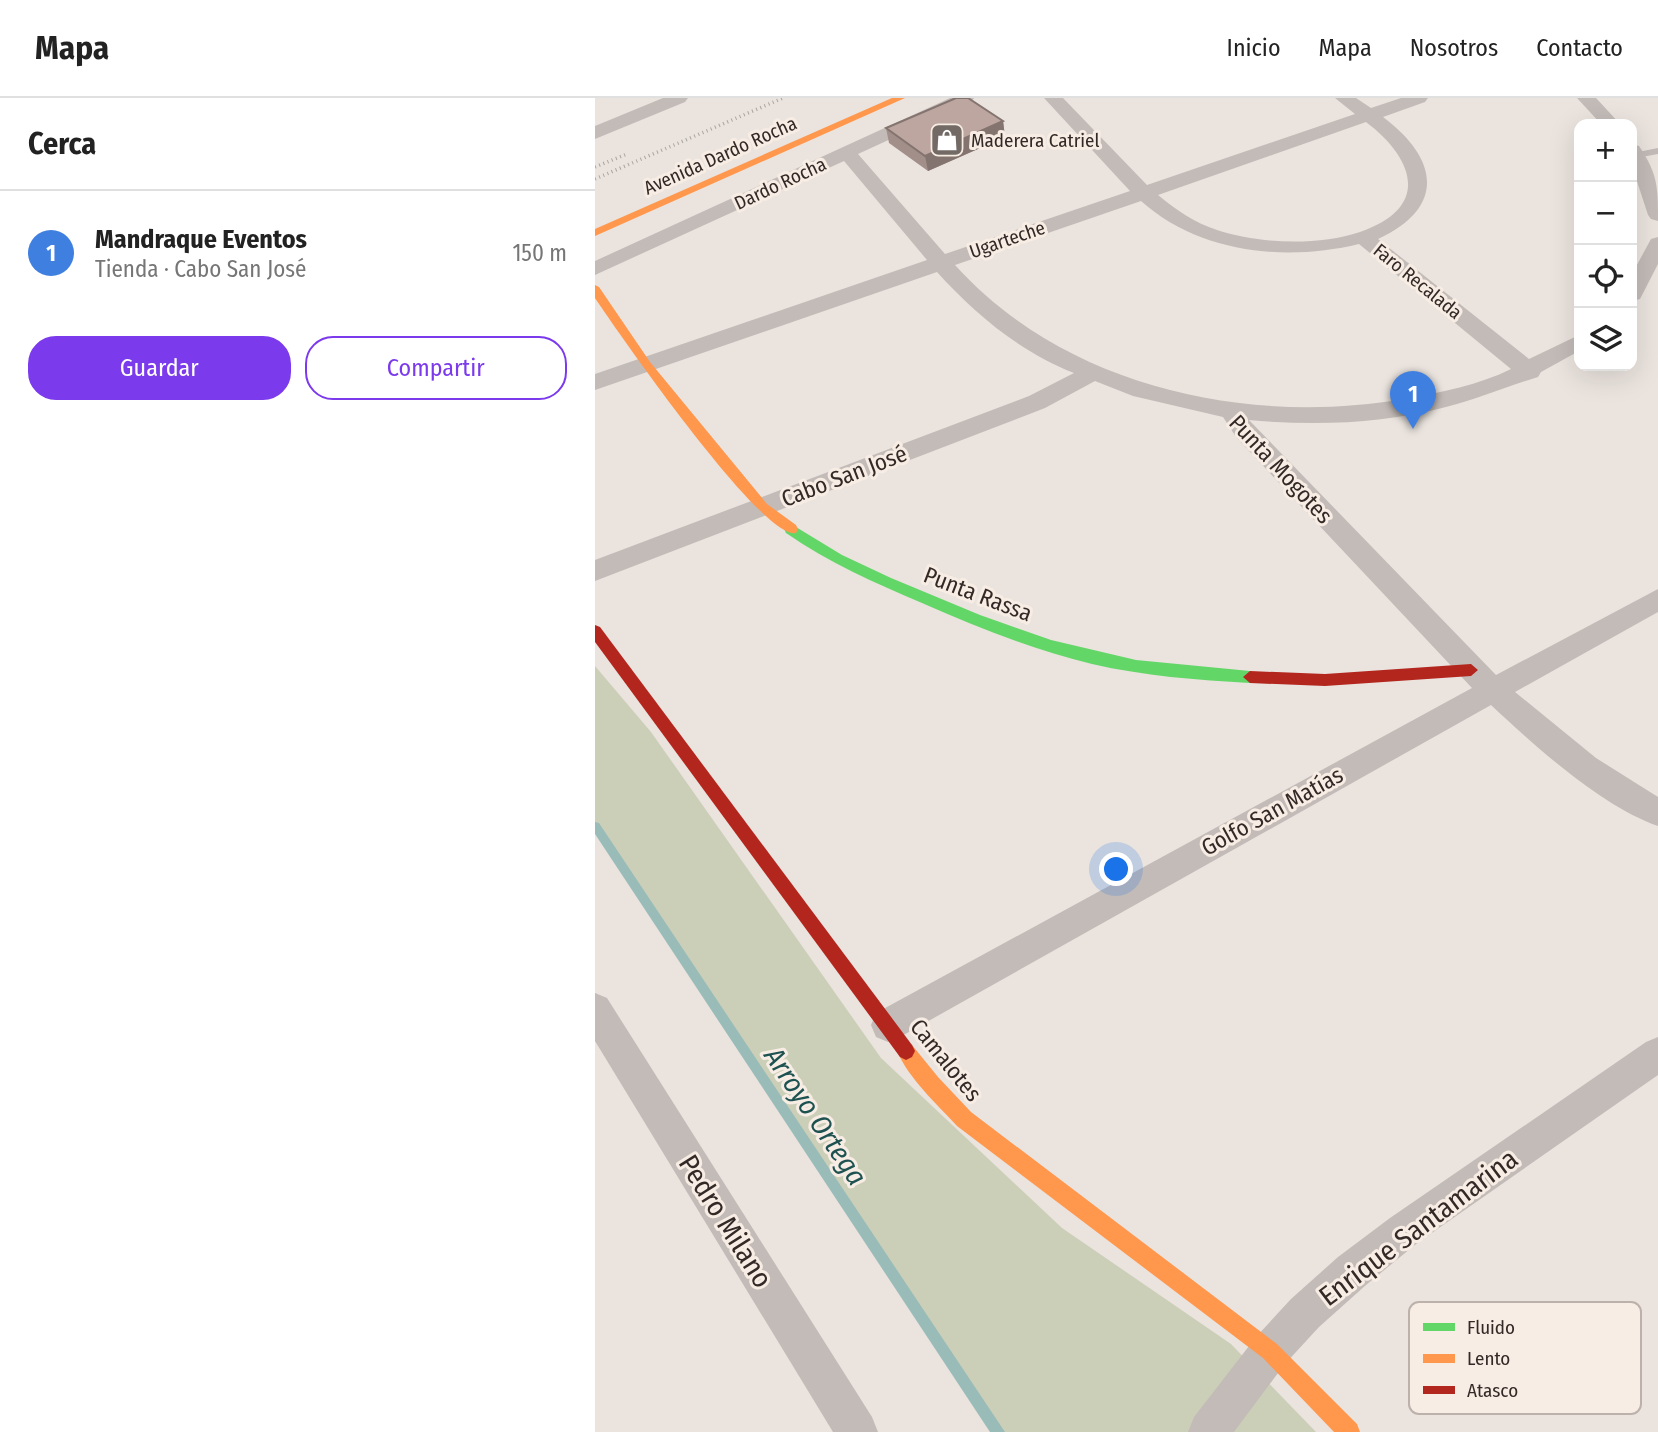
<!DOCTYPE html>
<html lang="es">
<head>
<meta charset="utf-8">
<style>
  body { margin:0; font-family:"Fira Sans Condensed",sans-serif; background:#f2f2f2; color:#222 }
  .controls { position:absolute; right:21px; top:21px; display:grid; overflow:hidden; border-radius:14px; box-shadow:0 7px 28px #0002 }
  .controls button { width:63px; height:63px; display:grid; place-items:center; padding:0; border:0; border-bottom:2px solid #e0e0e0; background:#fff; color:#222; font:35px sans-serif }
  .you { position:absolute; left:522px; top:772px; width:24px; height:24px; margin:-18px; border:5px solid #fff; border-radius:50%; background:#1a73e8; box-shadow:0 0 0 10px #1a73e833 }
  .badge { display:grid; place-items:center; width:46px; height:46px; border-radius:50%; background:#7c3aed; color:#fff; font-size:23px; font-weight:700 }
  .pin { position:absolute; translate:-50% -58px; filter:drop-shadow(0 2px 4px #0008) }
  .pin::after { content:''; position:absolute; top:37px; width:24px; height:21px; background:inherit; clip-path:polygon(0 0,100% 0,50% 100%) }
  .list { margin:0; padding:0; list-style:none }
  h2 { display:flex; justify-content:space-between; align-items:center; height:91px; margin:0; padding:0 28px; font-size:30px }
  h2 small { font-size:23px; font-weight:400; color:#767676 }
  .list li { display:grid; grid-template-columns:46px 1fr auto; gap:21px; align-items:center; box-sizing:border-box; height:126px; padding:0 28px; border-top:2px solid #e0e0e0 }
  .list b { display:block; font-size:26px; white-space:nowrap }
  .list p { margin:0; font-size:23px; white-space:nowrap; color:#767676 }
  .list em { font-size:23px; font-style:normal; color:#767676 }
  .actions { display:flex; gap:14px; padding:21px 28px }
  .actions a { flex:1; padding:16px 0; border:2px solid #7c3aed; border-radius:28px; text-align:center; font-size:24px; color:#7c3aed }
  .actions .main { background:#7c3aed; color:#fff }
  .icon { flex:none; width:38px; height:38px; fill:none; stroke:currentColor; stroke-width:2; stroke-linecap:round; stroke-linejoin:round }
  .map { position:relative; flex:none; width:1063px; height:1334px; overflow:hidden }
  header { display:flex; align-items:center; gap:42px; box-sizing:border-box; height:98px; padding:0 35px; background:#fff; border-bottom:2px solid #e0e0e0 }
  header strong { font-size:33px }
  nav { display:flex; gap:38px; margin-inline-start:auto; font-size:24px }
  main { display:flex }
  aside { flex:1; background:#fff }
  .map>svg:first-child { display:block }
</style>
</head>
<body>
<header>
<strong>Mapa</strong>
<nav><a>Inicio</a><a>Mapa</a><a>Nosotros</a><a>Contacto</a></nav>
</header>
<main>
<aside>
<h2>Cerca<small></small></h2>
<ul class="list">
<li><span class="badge" style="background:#3f7fe0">1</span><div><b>Mandraque Eventos</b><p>Tienda · Cabo San José</p></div><em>150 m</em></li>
</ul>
<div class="actions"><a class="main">Guardar</a><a>Compartir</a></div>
</aside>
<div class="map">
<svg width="1063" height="1334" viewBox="0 0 1063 1334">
  <rect width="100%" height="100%" fill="#eae3de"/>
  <!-- green -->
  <polygon fill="#cccfb8" points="0,568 56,634 286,960 467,1130 636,1246 721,1334 408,1334 0,725"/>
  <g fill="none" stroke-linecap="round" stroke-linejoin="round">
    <!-- stream -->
    <polygon fill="#9abcb9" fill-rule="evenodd" points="0,724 4,725 410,1334 395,1334 0,736"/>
    <!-- lane -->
    <polygon fill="#c3bbb7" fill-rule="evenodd" points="1063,50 1063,56 1041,60 1037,57 1038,55"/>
    <!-- street -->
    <g fill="#c3bbb7" fill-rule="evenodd">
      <polygon points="68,0 93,0 90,4 0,41 0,28"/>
      <path d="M 355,0 L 379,0 L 376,4 L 263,56 L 350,156 L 535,93 L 449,0 L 468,0 L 552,87 L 760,16 L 740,0 L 761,0 L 776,10 L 806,0 L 833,0 L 830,4 L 788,19 C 843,60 852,109 783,141 L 934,261 L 984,237 L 984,253 L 946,274 L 943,279 C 913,288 882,301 851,309 C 787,326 720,328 654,322 L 901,577 L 1063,491 L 1063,514 L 920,594 L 1001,660 L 1063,699 L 1063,728 C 1006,708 941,649 896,607 L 305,939 L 293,944 L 281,939 L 276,927 L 281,915 L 877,590 L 641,339 L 628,319 L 538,298 L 500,283 L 450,310 L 0,483 L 0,462 L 434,298 L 479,275 C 425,254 380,216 342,174 L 0,292 L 0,276 L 332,162 L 249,63 L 0,177 L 0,163 ZM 771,24 C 820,61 836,110 765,134 C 723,148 664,146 622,132 C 600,125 581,112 563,97 ZM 546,103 C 604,155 690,164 764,146 L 916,271 C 884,287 844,295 809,301 C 651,328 470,289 360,167 Z"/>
      <polygon points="982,0 1001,0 1025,26 1006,26"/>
      <path d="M 1037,46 L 1044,48 C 1063,76 1063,90 1063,123 L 1056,121 L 1053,117 L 1037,68 Z"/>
      <polygon points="1063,139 1063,166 1045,201 1037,203 1037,176 1056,141"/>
      <polygon points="0,895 12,900 277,1319 283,1334 238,1334 0,943"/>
      <polygon points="1063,939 1063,977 821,1146 771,1187 724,1229 689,1267 639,1334 593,1334 599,1319 661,1239 696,1201 743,1159 795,1120 1051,944"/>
    </g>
    <!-- fast -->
    <path fill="#63d668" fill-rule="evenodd" d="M 196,426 L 247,457 L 296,480 L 385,517 L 456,542 L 541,562 L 655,573 L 662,579 L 655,585 C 602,582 549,578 497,566 C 439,552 382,529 327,505 C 280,485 234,465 191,435 L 189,431 Z"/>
    <!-- slow -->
    <g fill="#ff974d" fill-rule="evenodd">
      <polygon points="297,0 310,0 0,138 0,131"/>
      <path d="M 0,187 L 4,189 L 55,264 L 172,406 L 201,427 L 203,431 L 201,435 C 168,443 22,233 0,200 Z"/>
      <path d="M 311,944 L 317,947 L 343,979 L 376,1014 L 682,1246 L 762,1326 L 765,1334 L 739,1334 L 668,1260 L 362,1028 C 342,1006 314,981 302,953 L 305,947 Z"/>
    </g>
    <!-- jam -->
    <g fill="#b3261e" fill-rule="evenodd">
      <polygon points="0,527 5,529 317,947 320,953 317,959 311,962 305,959 0,544"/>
      <polygon points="876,566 883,572 876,578 730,588 655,585 648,579 655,573 730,576"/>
    </g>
    <!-- rail -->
    <g stroke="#aba5a1" stroke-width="3.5" stroke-dasharray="1 3.5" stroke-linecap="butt">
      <polyline points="0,69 32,56"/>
      <polyline points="0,81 188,0"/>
    </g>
  </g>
  <!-- wall -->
  <polygon fill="#a38f8a" points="408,23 410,39 333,73 294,45 291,30"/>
  <!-- shaded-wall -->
  <polygon fill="#847470" points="408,23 410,39 333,73 330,58"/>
  <!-- building -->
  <polygon fill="#bda6a0" stroke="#847470" stroke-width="2" points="361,0 373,0 408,23 330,58 291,30"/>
  <!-- icons -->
  <defs>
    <symbol id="shop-square" viewBox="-11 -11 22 22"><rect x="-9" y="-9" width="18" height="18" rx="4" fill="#736a66" stroke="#f8ede4"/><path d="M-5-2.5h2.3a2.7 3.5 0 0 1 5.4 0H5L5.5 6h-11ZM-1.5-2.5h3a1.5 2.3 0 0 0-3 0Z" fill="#fff"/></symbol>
  </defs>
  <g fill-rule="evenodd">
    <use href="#shop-square" x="333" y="23" width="38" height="38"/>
  </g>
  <g text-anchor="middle" stroke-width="6" stroke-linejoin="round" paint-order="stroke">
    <!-- far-poi labels -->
    <g font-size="19" fill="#332926" stroke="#f8ede4" text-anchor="start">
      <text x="376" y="49">Maderera Catriel</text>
    </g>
    <!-- far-street labels -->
    <g font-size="19" fill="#332926" stroke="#f8ede4">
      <text transform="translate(125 57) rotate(-24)" y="7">Avenida Dardo Rocha</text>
      <text transform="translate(185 85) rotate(-25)" y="7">Dardo Rocha</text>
      <text transform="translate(412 141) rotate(-19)" y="7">Ugarteche</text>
      <text transform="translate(823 183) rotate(39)" y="7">Faro Recalada</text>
    </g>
    <!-- street labels -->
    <g font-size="23" fill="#332926" stroke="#f8ede4">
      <text transform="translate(686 371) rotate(47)" y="8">Punta Mogotes</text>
      <text transform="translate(249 378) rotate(-21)" y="8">Cabo San José</text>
      <text transform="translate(383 496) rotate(21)" y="8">Punta Rassa</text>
      <text transform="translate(677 713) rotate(-29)" y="8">Golfo San Matías</text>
      <text transform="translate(351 962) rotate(51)" y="8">Camalotes</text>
    </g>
    <!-- near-water labels -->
    <g font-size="28" font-style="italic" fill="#1e5251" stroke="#f8ede4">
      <text transform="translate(221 1018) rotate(56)" y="10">Arroyo Ortega</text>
    </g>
    <!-- near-street labels -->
    <g font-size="28" fill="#332926" stroke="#f8ede4">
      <text transform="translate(131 1123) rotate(58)" y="10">Pedro Milano</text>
      <text transform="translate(823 1129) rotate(-37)" y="10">Enrique Santamarina</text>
    </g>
  </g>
  <!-- legend -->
  <rect x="814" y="1204" width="232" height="112" rx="10" fill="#f8ede4" stroke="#bdb2ab" stroke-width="2"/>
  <rect x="828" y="1225" width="32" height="8" fill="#63d668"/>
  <rect x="828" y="1256" width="32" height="9" fill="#ff974d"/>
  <rect x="828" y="1288" width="32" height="8" fill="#b3261e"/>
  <g font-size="19" fill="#332926">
    <text x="872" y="1236">Fluido</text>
    <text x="872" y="1267">Lento</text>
    <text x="872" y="1299">Atasco</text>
  </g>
</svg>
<div class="controls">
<button>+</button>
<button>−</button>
<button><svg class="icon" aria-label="locate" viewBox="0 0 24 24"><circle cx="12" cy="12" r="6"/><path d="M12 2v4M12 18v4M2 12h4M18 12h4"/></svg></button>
<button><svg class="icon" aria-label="layers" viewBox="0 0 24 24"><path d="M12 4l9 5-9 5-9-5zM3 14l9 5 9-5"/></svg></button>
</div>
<div class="you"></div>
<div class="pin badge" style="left:818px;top:331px;background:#3f7fe0">1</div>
</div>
</main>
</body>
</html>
